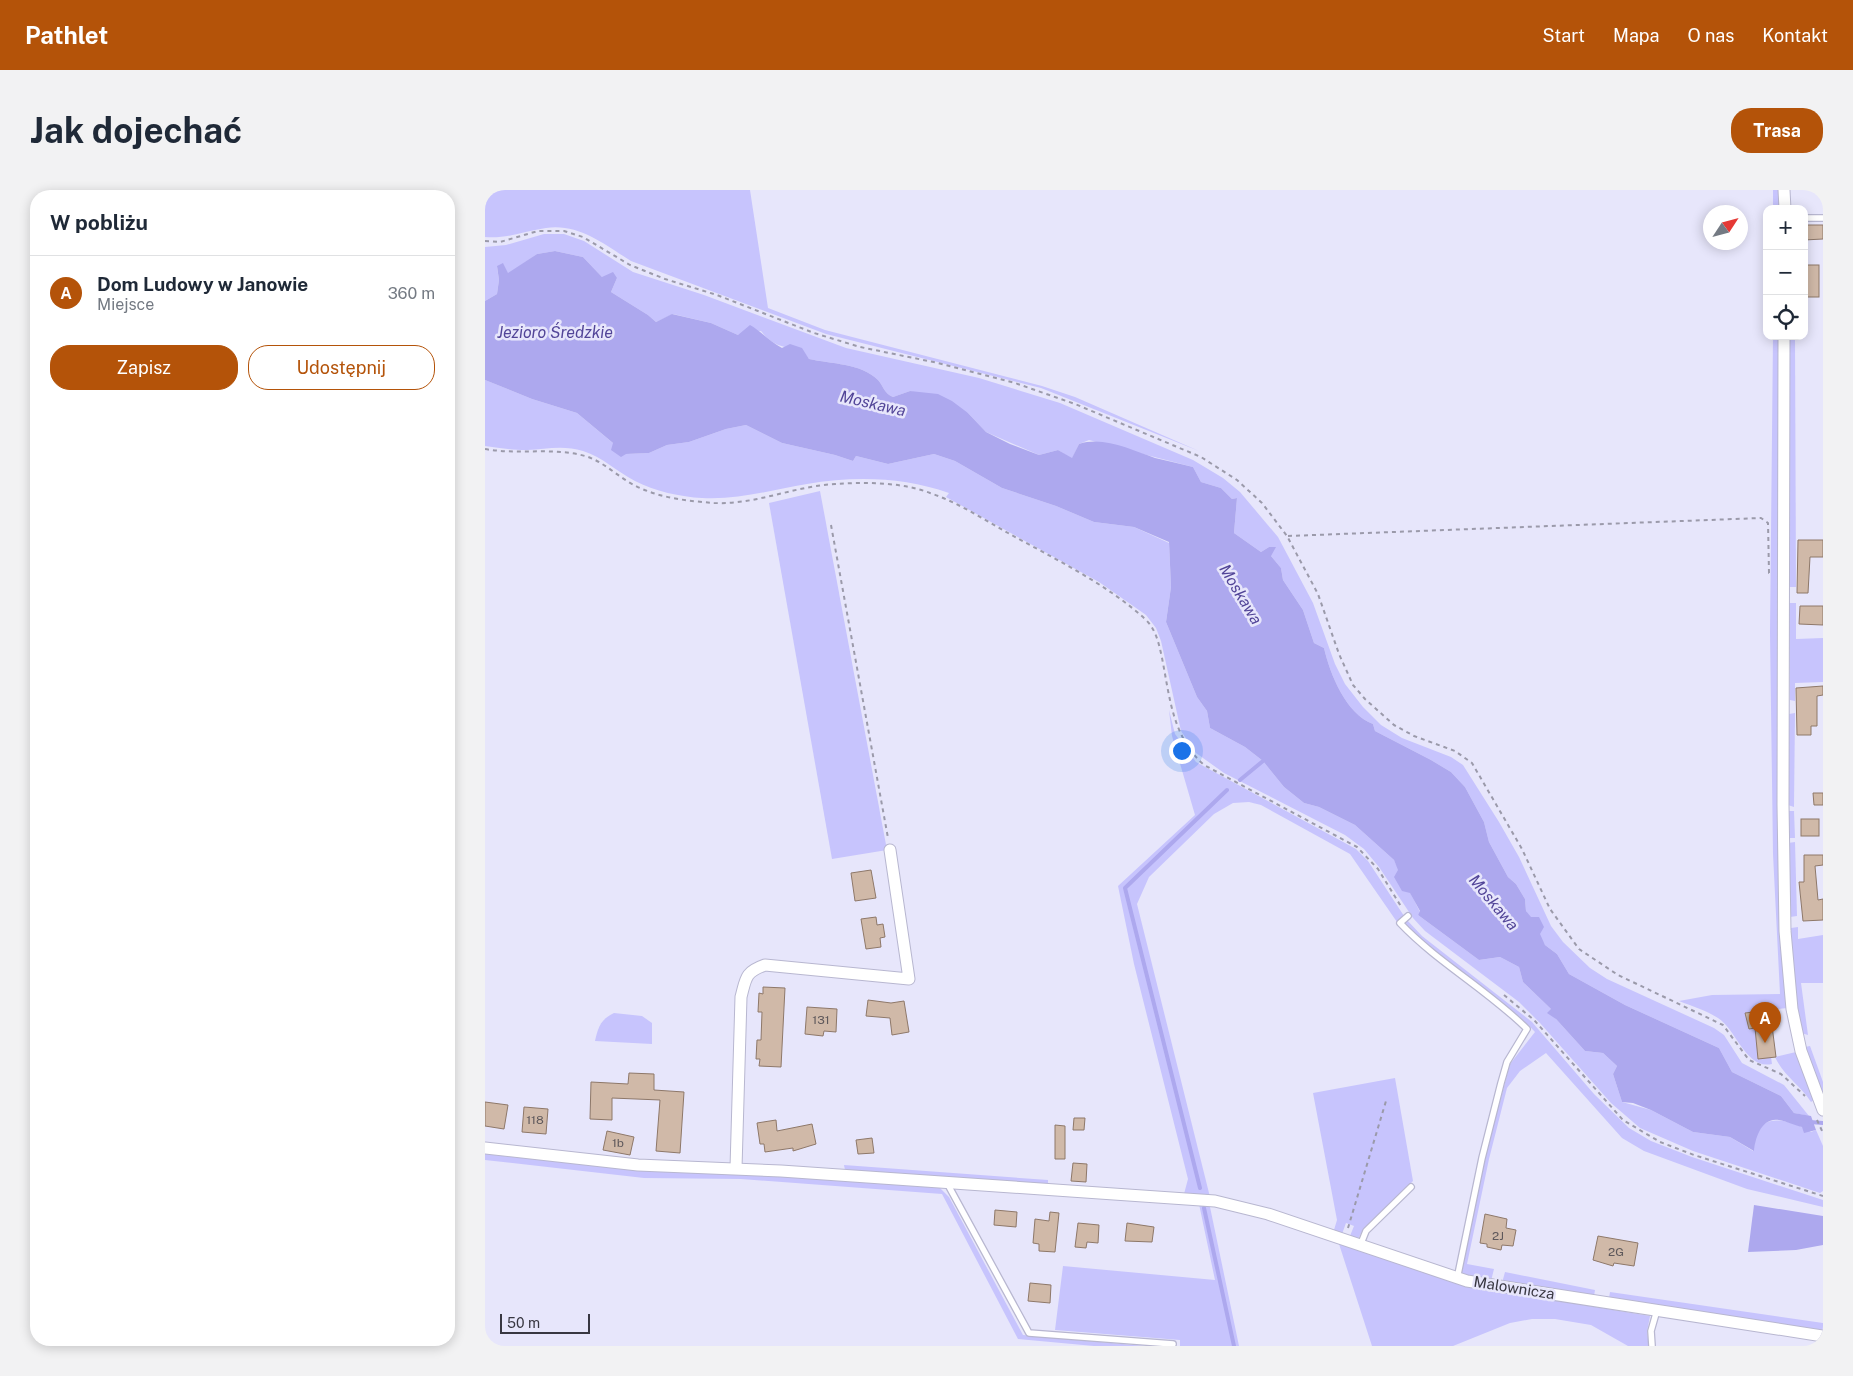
<!DOCTYPE html>
<html lang="pl">
<head>
<meta charset="utf-8">
<style>
  body { margin:0; font-family:"Public Sans",sans-serif; background:#f2f2f3; color:#1f2937 }
  .controls { position:absolute; right:15px; top:15px; display:grid; overflow:hidden; border-radius:10px; box-shadow:0 2px 12px #0003 }
  .controls button { width:45px; height:45px; display:grid; place-items:center; padding:0; border:0; border-bottom:1px solid #e0e1e3; background:#fff; color:#1f2937; font:25px sans-serif }
  .compass { position:absolute; left:1218px; top:15px; width:45px; height:45px; border-radius:50%; background:#fff; box-shadow:0 2px 12px #0003; rotate:54deg }
  .scale { position:absolute; left:15px; bottom:12px; width:90px; box-sizing:border-box; padding-left:5px; border:2px solid #383741; border-top:0; font-size:14px; line-height:18px; white-space:nowrap; color:#383741; -webkit-text-stroke:4px #e7e6fb; paint-order:stroke }
  .you { position:absolute; left:696px; top:560px; width:18px; height:18px; margin:-12px; border:4px solid #fff; border-radius:50%; background:#1a73e8; box-shadow:0 0 0 8px #1a73e833 }
  .badge { display:grid; place-items:center; width:32px; height:32px; border-radius:50%; background:#b45309; color:#fff; font-size:16px; font-weight:700 }
  .pin { position:absolute; translate:-50% -41px; filter:drop-shadow(0 1px 2px #0008) }
  .pin::after { content:''; position:absolute; top:26px; width:18px; height:15px; background:inherit; clip-path:polygon(0 0,100% 0,50% 100%) }
  .list { margin:0; padding:0; list-style:none }
  h2 { display:flex; justify-content:space-between; align-items:center; height:65px; margin:0; padding:0 20px; font-size:21px }
  h2 small { font-size:16px; font-weight:400; color:#747a83 }
  .list li { display:grid; grid-template-columns:32px 1fr auto; gap:15px; align-items:center; box-sizing:border-box; height:75px; padding:0 20px; border-top:1px solid #e0e1e3 }
  .list b { display:block; font-size:19px; white-space:nowrap }
  .list p { margin:0; font-size:16px; white-space:nowrap; color:#747a83 }
  .list em { font-size:16px; font-style:normal; color:#747a83 }
  .actions { display:flex; gap:10px; padding:15px 20px }
  .actions a { flex:1; padding:11px 0; border:1px solid #b45309; border-radius:20px; text-align:center; font-size:18px; color:#b45309 }
  .actions .main { background:#b45309; color:#fff }
  .icon { flex:none; width:28px; height:28px; fill:none; stroke:currentColor; stroke-width:2; stroke-linecap:round; stroke-linejoin:round }
  .map { position:relative; flex:none; width:1338px; height:1156px; overflow:hidden; border-radius:20px }
  header { display:flex; align-items:center; gap:30px; box-sizing:border-box; height:70px; padding:0 25px; background:#b45309; color:#fff }
  header strong { font-size:24px }
  nav { display:flex; gap:28px; margin-inline-start:auto; font-size:18px }
  .intro { display:flex; align-items:center; justify-content:space-between; box-sizing:border-box; height:120px; padding:0 30px }
  h1 { margin:0; font-size:35px }
  .button { padding:12px 22px; border-radius:20px; background:#b45309; color:#fff; font-size:18px; font-weight:700 }
  main { display:flex; gap:30px; padding:0 30px }
  aside { flex:1; background:#fff; border-radius:20px; box-shadow:0 2px 12px #0003 }
  .map>svg:first-child { display:block }
</style>
</head>
<body>
<header>
<strong>Pathlet</strong>
<nav><a>Start</a><a>Mapa</a><a>O nas</a><a>Kontakt</a></nav>
</header>
<div class="intro"><h1>Jak dojechać</h1><a class="button">Trasa</a></div>
<main>
<aside>
<h2>W pobliżu<small></small></h2>
<ul class="list">
<li><span class="badge">A</span><div><b>Dom Ludowy w Janowie</b><p>Miejsce</p></div><em>360 m</em></li>
</ul>
<div class="actions"><a class="main">Zapisz</a><a>Udostępnij</a></div>
</aside>
<div class="map">
<svg width="1338" height="1156" viewBox="0 0 1338 1156">
  <rect width="100%" height="100%" fill="#e7e6fb"/>
  <!-- green -->
  <g fill="#c7c4fd">
    <path d="M 0,0 L 265,0 L 283,118 L 340,140 L 557,196 L 590,207 L 714,261 L 556,198 L 341,144 L 146,71 C 120,55 94,33 61,38 C 40,41 22,49 0,47 Z"/>
    <rect x="1288" y="0" width="6" height="19"/>
    <path d="M 59,44 L 79,44 L 99,51 L 148,82 L 219,105 L 361,158 L 494,188 L 575,213 L 708,270 L 738,288 L 755,302 L 793,347 L 828,413 L 850,474 L 860,494 L 878,517 L 896,535 L 917,548 L 966,567 L 978,575 L 1014,632 L 1034,667 L 1066,736 L 1078,752 L 1105,778 L 1122,789 L 1229,838 L 1239,845 L 1257,873 L 1299,895 L 1324,926 L 1309,923 L 1296,906 L 1247,882 L 1234,858 L 1140,815 L 1084,784 L 1072,764 L 1060,755 L 1041,721 L 1040,709 L 1031,694 L 1023,687 L 1004,652 L 999,632 L 980,597 L 966,582 L 946,570 L 890,541 L 888,534 C 861,524 845,484 839,458 L 829,453 L 818,420 L 798,390 L 796,378 L 786,366 L 784,357 L 776,362 L 749,343 L 752,308 L 747,309 L 736,298 L 716,292 L 708,277 L 604,250 L 594,254 L 587,269 L 573,260 L 554,265 L 501,242 L 483,223 L 425,201 L 408,207 C 399,203 399,197 393,190 C 376,173 346,174 324,169 L 316,158 C 298,158 288,156 276,141 L 253,145 L 226,133 L 188,124 L 171,132 L 163,125 L 126,102 L 132,88 L 117,87 L 98,67 L 70,61 L 52,64 L 23,84 L 18,74 L 12,77 L 14,90 L 12,104 L 0,111 L 0,57 L 21,55 Z"/>
    <path d="M 1288,146 L 1294,146 L 1296,742 L 1302,818 L 1260,823 L 1264,839 L 1270,838 L 1286,867 L 1287,874 C 1261,880 1251,839 1233,828 C 1222,821 1207,816 1194,811 L 1227,805 L 1295,804 L 1288,664 L 1285,443 Z"/>
    <polygon points="1304,146 1310,146 1311,397 1304,397"/>
    <path d="M 0,190 L 47,209 L 92,223 L 141,264 L 164,263 L 182,255 L 204,252 L 241,239 L 261,235 L 297,253 L 350,265 L 368,271 L 371,266 L 403,274 L 449,264 L 470,271 L 517,298 L 571,316 L 609,332 L 649,337 L 684,353 L 686,397 L 681,432 L 712,507 L 722,521 L 725,538 L 760,557 L 778,571 L 799,597 L 819,613 L 834,617 L 870,635 L 909,670 L 935,722 L 933,725 L 994,770 L 1015,767 L 1034,777 L 1038,792 L 1066,819 L 1071,829 L 1100,861 L 1118,863 L 1132,876 L 1128,884 L 1137,912 L 1166,920 L 1208,942 L 1245,947 L 1268,961 C 1270,956 1269,950 1271,945 C 1279,921 1310,932 1326,942 L 1331,940 L 1338,956 L 1338,1001 L 1335,1003 L 1208,961 L 1155,938 L 1126,913 L 1055,833 L 1034,812 L 940,741 L 928,728 L 894,677 L 879,659 L 860,645 L 739,583 L 711,563 L 696,541 L 676,451 L 671,438 L 661,425 L 614,392 L 461,307 L 464,303 C 418,287 370,286 322,294 C 286,300 253,310 217,308 C 196,307 169,301 150,291 C 132,282 118,267 98,261 C 79,255 61,259 42,260 C 27,260 14,258 0,256 Z"/>
    <polygon points="335,301 402,660 347,669 284,313"/>
    <polygon points="1304,413 1311,413 1311,449 1338,448 1338,492 1310,493 1310,511 1305,510"/>
    <path d="M 684,520 L 690,544 L 711,572 L 871,659 L 883,671 L 921,729 L 937,746 L 1047,832 L 1109,904 L 1144,938 L 1166,951 L 1207,967 L 1338,1010 L 1338,1017 L 1262,999 L 1159,961 L 1137,948 L 1061,863 L 1035,881 L 1022,898 L 1004,969 L 982,1074 L 1009,1079 L 1006,1091 L 976,1085 L 1000,968 L 1025,874 L 1050,842 C 1009,799 955,773 916,729 L 912,732 L 865,664 L 776,615 L 764,612 L 748,613 L 729,624 L 664,687 L 652,714 L 725,1007 L 699,1004 L 703,989 L 649,774 L 633,696 L 710,625 L 687,546 Z"/>
    <polygon points="1310,523 1309,617 1303,615 1304,524"/>
    <polygon points="1303,621 1309,621 1310,648 1303,648"/>
    <polygon points="1310,652 1312,726 1305,727 1303,653"/>
    <polygon points="1313,737 1313,749 1338,745 1338,793 1316,793 1323,845 1316,843 1307,769 1306,738"/>
    <path d="M 129,823 L 157,826 L 167,833 L 167,854 L 110,851 C 113,837 116,829 129,823 Z"/>
    <polygon points="1325,856 1338,892 1338,908 1320,857"/>
    <path d="M 1311,862 L 1329,910 L 1326,912 C 1315,895 1298,885 1290,867 Z"/>
    <polygon points="910,888 928,991 878,1039 873,1049 865,1046 869,1036 861,1033 857,1044 849,1040 852,1030 828,903"/>
    <polygon points="0,964 152,980 253,983 455,998 464,1007 538,1145 659,1156 609,1156 533,1149 457,1004 256,989 159,988 0,970"/>
    <polygon points="359,975 563,990 563,995 360,980"/>
    <polygon points="714,1014 725,1017 754,1156 695,1156 695,1150 570,1140 578,1076 730,1090"/>
    <polygon points="854,1054 983,1096 1165,1126 1162,1142 1164,1156 1143,1156 1106,1135 1070,1129 1047,1129 1025,1133 968,1156 887,1156"/>
    <polygon points="1020,1082 1110,1100 1109,1106 1017,1093"/>
    <polygon points="1125,1102 1338,1133 1338,1140 1124,1108"/>
  </g>
  <!-- water -->
  <g fill="#ada8ee">
    <path d="M 70,61 L 98,67 L 117,87 L 128,82 L 132,88 L 126,102 L 163,125 L 171,132 L 187,124 L 226,133 L 253,145 L 265,135 C 277,142 285,152 297,158 L 305,154 L 317,158 L 324,169 C 346,174 376,173 393,190 C 399,197 399,203 408,207 L 425,201 L 453,204 L 467,211 L 483,223 L 501,242 L 525,254 L 554,265 L 573,260 L 587,268 L 594,254 C 619,246 646,260 670,268 C 683,271 696,274 708,277 L 716,292 L 736,298 L 747,309 L 752,308 L 749,343 L 776,362 L 784,357 L 791,357 L 786,366 L 796,378 L 798,390 L 818,420 L 829,453 L 839,458 C 845,484 861,524 888,534 L 890,541 L 946,570 L 966,582 L 980,597 L 999,632 L 1004,652 L 1023,687 L 1031,694 L 1040,709 L 1041,721 L 1046,727 L 1054,727 L 1059,737 L 1055,744 L 1060,755 L 1072,764 L 1084,784 L 1140,815 L 1234,858 L 1247,882 L 1296,906 L 1309,923 L 1326,926 L 1331,940 L 1319,943 L 1317,937 C 1309,935 1301,931 1294,930 C 1276,927 1270,949 1269,961 L 1245,947 L 1208,942 L 1166,920 L 1148,913 L 1137,912 L 1128,884 L 1132,876 L 1118,863 L 1100,861 L 1071,829 L 1062,823 L 1066,819 L 1038,792 L 1034,777 L 1015,767 L 994,770 L 933,725 L 935,721 L 925,703 L 917,701 L 909,687 L 913,680 L 909,670 L 870,635 L 834,617 L 819,613 L 799,597 L 778,571 L 760,557 L 725,538 L 722,521 L 712,507 L 681,432 L 686,397 L 684,352 L 649,337 L 609,332 L 571,316 L 517,298 L 470,271 L 449,264 L 403,274 L 371,266 L 368,271 L 350,265 L 297,253 L 261,235 L 241,239 L 204,252 L 182,255 L 164,263 L 141,264 L 136,267 L 126,260 L 128,253 L 92,223 L 47,209 L 0,190 L 0,111 L 12,104 L 14,90 L 12,76 L 18,73 L 23,83 L 52,64 Z"/>
    <polygon points="1269,1015 1338,1026 1338,1055 1311,1060 1263,1062"/>
  </g>
  <g fill="none" stroke-linecap="round" stroke-linejoin="round">
    <!-- stream -->
    <g stroke="#ada8ee" stroke-width="4">
      <polyline points="755,590 778,571"/>
      <polyline points="1325,932 1338,933"/>
      <polyline points="715,998 640,698 742,600"/>
      <polyline points="719,1018 749,1156"/>
    </g>
  </g>
  <!-- building -->
  <g fill="#d0b9a8" stroke="#8e7869">
    <polygon points="1319,35 1338,35 1338,49 1319,50"/>
    <rect x="1319" y="75" width="15" height="32"/>
    <polygon points="1313,350 1338,350 1338,367 1325,367 1323,403 1312,403"/>
    <polygon points="1315,416 1338,416 1338,435 1314,434"/>
    <polygon points="1338,496 1338,505 1332,506 1332,536 1326,536 1326,545 1312,545 1311,498"/>
    <polygon points="1328,603 1338,603 1338,615 1329,615"/>
    <rect x="1316" y="629" width="18" height="17"/>
    <polygon points="1319,665 1338,665 1338,675 1330,676 1333,710 1338,709 1338,730 1318,731 1314,692 1319,692"/>
    <polygon points="386,680 391,708 370,711 366,683"/>
    <polygon points="391,727 392,735 398,734 400,747 395,748 396,757 381,759 376,729"/>
    <polygon points="278,797 300,798 296,877 274,876 275,869 271,869 272,850 276,850 277,822 273,822 274,803 278,804"/>
    <polygon points="383,810 406,813 419,811 424,842 407,845 405,828 381,826"/>
    <polygon points="322,817 352,819 351,842 339,841 338,846 320,844"/>
    <polygon points="1285,820 1291,867 1273,869 1270,838 1264,839 1260,823"/>
    <polygon points="144,883 169,884 169,900 199,902 195,963 171,961 175,910 127,908 127,930 105,929 106,892 143,894"/>
    <polygon points="0,912 23,915 19,939 0,936"/>
    <polygon points="39,917 63,919 61,944 37,942"/>
    <polygon points="589,928 600,928 599,940 588,940"/>
    <polygon points="291,930 292,941 327,934 331,954 308,961 308,958 280,962 279,954 275,954 272,933"/>
    <polygon points="570,935 580,936 580,969 570,969"/>
    <polygon points="122,941 149,947 145,965 118,960"/>
    <polygon points="387,948 389,963 373,964 371,950"/>
    <polygon points="588,973 602,974 601,992 586,991"/>
    <polygon points="510,1020 532,1022 531,1037 509,1035"/>
    <polygon points="565,1022 574,1023 570,1062 554,1061 554,1054 548,1053 550,1029 564,1031"/>
    <polygon points="1000,1024 1022,1029 1021,1038 1031,1040 1028,1056 1017,1055 1016,1060 1002,1057 1002,1054 995,1053"/>
    <polygon points="593,1033 614,1035 613,1053 602,1052 601,1058 590,1057"/>
    <polygon points="642,1033 669,1037 667,1052 640,1051"/>
    <polygon points="1113,1046 1153,1053 1149,1076 1129,1073 1128,1076 1108,1070"/>
    <polygon points="545,1093 566,1095 565,1113 543,1111"/>
  </g>
  <g fill="none" stroke-linecap="round" stroke-linejoin="round">
    <defs>
      <g id="lane">
        <polyline points="1319,28 1338,28"/>
        <path d="M 923,726 L 915,733 C 953,773 1003,800 1042,839 L 1022,872 L 1016,893 L 997,968 L 972,1089"/>
        <polyline points="462,993 544,1143 688,1154"/>
        <polyline points="875,1056 881,1041 926,997"/>
        <polyline points="1167,1156 1166,1141 1172,1120"/>
      </g>
      <g id="street">
        <polyline points="1299,0 1300,19"/>
        <polyline points="1299,146 1298,615 1300,741 1307,819 1316,861 1338,920"/>
        <polyline points="0,958 153,975 296,981 730,1011 783,1024 982,1091 1338,1146"/>
        <path d="M 251,978 L 256,807 C 261,788 260,782 280,775 L 424,789 L 405,660"/>
      </g>
    </defs>
    <!-- lane casing -->
    <use href="#lane" stroke="#b8b7d0" stroke-width="8"/>
    <!-- street casing -->
    <use href="#street" stroke="#b8b7d0" stroke-width="13"/>
    <!-- path -->
    <g stroke="#9b9aaa" stroke-width="2" stroke-dasharray="4 4" stroke-linecap="butt">
      <polyline points="0,51 15,52 53,41 79,41 98,47 145,75 180,89 232,105 329,143 375,157 453,173 530,193 590,214 716,267 752,290 777,313 802,346 833,404 854,464 868,495 880,509 909,535 929,546 970,561 987,573 1037,659 1065,719 1094,759 1133,785 1238,835 1264,870 1296,884 1320,906"/>
      <path d="M 0,259 C 33,265 68,257 100,266 C 118,271 133,287 149,295 C 173,308 203,311 229,313 C 271,315 309,296 350,294 C 381,292 416,292 445,303 C 472,312 498,329 523,343 C 568,368 622,394 660,429 C 671,439 674,454 677,468 C 685,508 687,546 719,575 L 872,657 L 893,679 L 917,718"/>
      <polyline points="346,335 403,648"/>
      <polyline points="803,346 1276,328 1283,333 1284,383 1287,383"/>
      <polyline points="1019,805 1049,830 1138,930 1175,952 1209,965 1338,1006"/>
      <polyline points="1332,930 1338,943"/>
      <polyline points="863,1038 901,911"/>
    </g>
    <!-- lane -->
    <use href="#lane" stroke="#fff" stroke-width="5.5"/>
    <!-- street -->
    <use href="#street" stroke="#fff" stroke-width="11"/>
  </g>
  <g text-anchor="middle" stroke-width="5" stroke-linejoin="round" paint-order="stroke">
    <!-- number labels -->
    <g font-size="12" fill="#5e585b">
      <text x="336" y="834">131</text>
      <text x="50" y="934">118</text>
      <text x="133" y="957">1b</text>
      <text x="1013" y="1050">2J</text>
      <text x="1131" y="1066">2G</text>
    </g>
    <!-- street labels -->
    <g font-size="15" fill="#383741" stroke="#e7e6fb">
      <text transform="translate(1029 1098) rotate(9)" y="5">Malownicza</text>
    </g>
    <!-- water labels -->
    <g font-size="16" font-style="italic" fill="#524598" stroke="#e7e6fb">
      <text x="70" y="148">Jezioro Średzkie</text>
      <text transform="translate(388 213) rotate(13)" y="6">Moskawa</text>
      <text transform="translate(756 404) rotate(59)" y="6">Moskawa</text>
      <text transform="translate(1009 712) rotate(50)" y="6">Moskawa</text>
    </g>
  </g>
</svg>
<div class="controls">
<button>+</button>
<button>−</button>
<button><svg class="icon" aria-label="locate" viewBox="0 0 24 24"><circle cx="12" cy="12" r="6"/><path d="M12 2v4M12 18v4M2 12h4M18 12h4"/></svg></button>
</div>
<svg class="compass" viewBox="-18 -18 36 36"><path d="M0-13l5 13h-10z" fill="#e53935"/><path d="M0 13l5-13h-10z" fill="#747a83"/></svg>
<div class="scale">50 m</div>
<div class="you"></div>
<div class="pin badge" style="left:1280px;top:853px">A</div>
</div>
</main>
</body>
</html>
